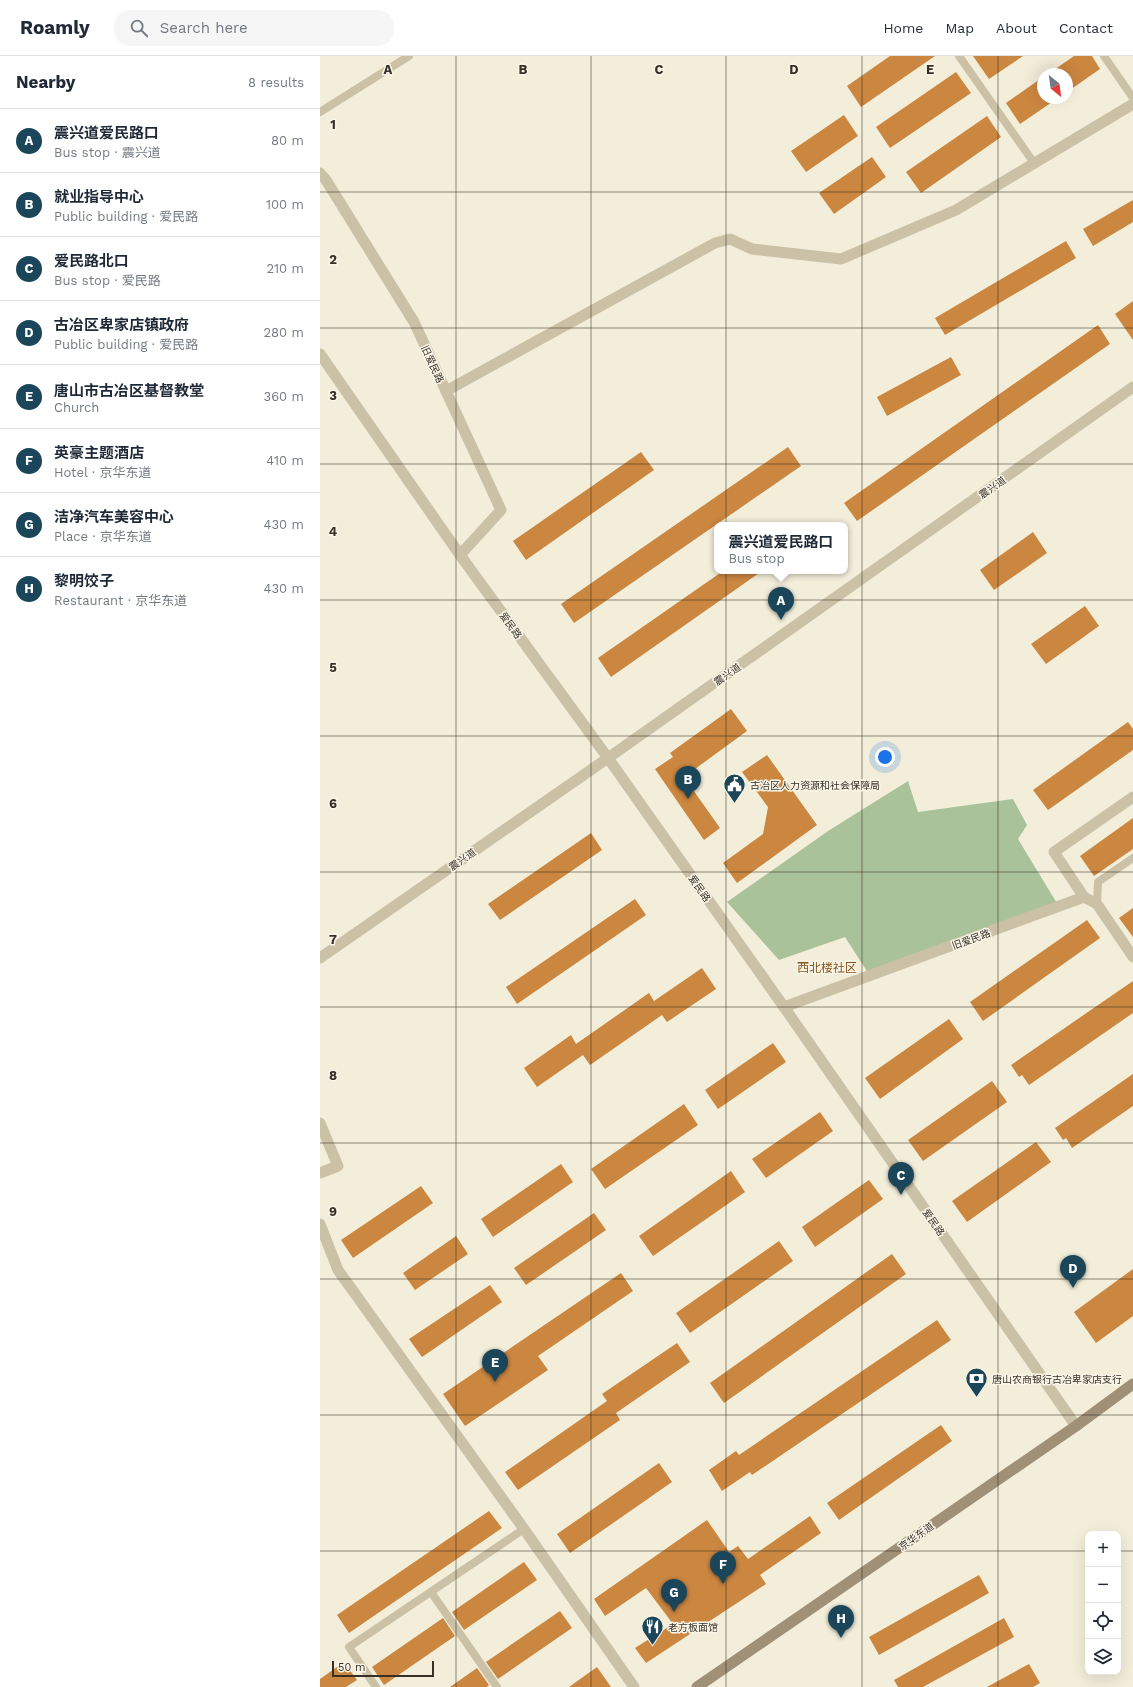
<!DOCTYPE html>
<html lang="en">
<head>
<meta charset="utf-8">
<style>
  body { margin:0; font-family:"Work Sans","Noto Sans SC",sans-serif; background:#f6f6f7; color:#1f2937 }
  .controls { position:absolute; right:12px; bottom:12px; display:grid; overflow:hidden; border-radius:8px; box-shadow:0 4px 16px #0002 }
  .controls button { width:36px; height:36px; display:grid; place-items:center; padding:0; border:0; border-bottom:1px solid #e0e1e3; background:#fff; color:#1f2937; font:20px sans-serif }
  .compass { position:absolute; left:717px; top:12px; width:36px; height:36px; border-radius:50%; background:#fff; box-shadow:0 4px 16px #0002; rotate:151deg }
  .scale { position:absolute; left:12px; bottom:10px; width:102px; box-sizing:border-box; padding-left:4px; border:2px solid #373027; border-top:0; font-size:11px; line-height:14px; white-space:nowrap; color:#373027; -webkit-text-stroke:3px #faf6e7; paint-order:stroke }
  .you { position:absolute; left:565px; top:701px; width:14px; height:14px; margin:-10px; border:3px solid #fff; border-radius:50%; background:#1a73e8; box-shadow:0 0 0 6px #1a73e833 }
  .badge { display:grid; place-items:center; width:26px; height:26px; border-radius:50%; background:#1b465a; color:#fff; font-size:13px; font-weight:700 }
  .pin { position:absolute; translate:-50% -33px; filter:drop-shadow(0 1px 2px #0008) }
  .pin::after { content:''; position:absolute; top:21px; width:14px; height:12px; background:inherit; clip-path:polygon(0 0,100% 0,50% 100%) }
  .popup { position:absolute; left:394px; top:466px; width:134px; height:52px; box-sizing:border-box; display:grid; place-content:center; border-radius:8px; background:#fff; filter:drop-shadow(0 1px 3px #0005); font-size:13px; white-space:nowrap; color:#747a83 }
  .popup b { font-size:15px; color:#1f2937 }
  .popup::after { content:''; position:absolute; left:50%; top:100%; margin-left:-8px; border:8px solid transparent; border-top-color:#fff }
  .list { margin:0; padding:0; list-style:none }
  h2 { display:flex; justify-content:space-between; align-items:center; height:52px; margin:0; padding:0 16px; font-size:17px }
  h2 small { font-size:13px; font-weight:400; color:#747a83 }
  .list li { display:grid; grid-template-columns:26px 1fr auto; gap:12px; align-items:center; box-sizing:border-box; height:64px; padding:0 16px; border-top:1px solid #e0e1e3 }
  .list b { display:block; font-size:15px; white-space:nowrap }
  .list p { margin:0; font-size:13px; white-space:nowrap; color:#747a83 }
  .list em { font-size:13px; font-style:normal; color:#747a83 }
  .icon { flex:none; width:22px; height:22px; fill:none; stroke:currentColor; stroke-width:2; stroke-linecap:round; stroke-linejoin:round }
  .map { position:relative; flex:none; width:813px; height:1631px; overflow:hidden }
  header { display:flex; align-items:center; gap:24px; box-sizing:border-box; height:56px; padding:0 20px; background:#fff; border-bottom:1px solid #e0e1e3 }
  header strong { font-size:19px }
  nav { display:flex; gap:22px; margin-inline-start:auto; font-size:14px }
  .search { width:280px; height:36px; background:#f6f6f7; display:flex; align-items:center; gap:10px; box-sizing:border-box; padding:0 14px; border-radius:16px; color:#747a83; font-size:15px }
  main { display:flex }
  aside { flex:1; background:#fff }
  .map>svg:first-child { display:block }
</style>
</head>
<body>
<header>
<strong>Roamly</strong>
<div class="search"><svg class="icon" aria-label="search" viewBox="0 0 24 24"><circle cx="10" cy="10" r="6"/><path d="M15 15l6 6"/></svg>Search here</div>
<nav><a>Home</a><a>Map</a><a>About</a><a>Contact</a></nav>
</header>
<main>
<aside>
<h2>Nearby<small>8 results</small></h2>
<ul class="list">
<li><span class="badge">A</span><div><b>震兴道爱民路口</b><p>Bus stop · 震兴道</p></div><em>80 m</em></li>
<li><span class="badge">B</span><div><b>就业指导中心</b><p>Public building · 爱民路</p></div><em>100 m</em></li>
<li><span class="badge">C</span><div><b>爱民路北口</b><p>Bus stop · 爱民路</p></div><em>210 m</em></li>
<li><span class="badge">D</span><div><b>古冶区卑家店镇政府</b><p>Public building · 爱民路</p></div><em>280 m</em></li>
<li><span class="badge">E</span><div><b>唐山市古冶区基督教堂</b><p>Church</p></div><em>360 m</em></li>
<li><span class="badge">F</span><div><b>英豪主题酒店</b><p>Hotel · 京华东道</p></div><em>410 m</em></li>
<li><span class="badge">G</span><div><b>洁净汽车美容中心</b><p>Place · 京华东道</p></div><em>430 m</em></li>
<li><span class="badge">H</span><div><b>黎明饺子</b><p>Restaurant · 京华东道</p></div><em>430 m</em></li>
</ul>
</aside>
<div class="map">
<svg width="813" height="1631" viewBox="0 0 813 1631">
  <rect width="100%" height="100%" fill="#f3eeda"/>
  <!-- green -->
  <polygon fill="#aac29a" points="588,725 598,756 693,743 707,769 698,783 738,849 550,920 525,881 459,904 407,846 508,775"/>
  <!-- building -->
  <g fill="#cb8640">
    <polygon points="570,0 615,0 541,51 527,30"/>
    <polygon points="653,0 703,0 669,23"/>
    <polygon points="754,0 772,0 780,13 747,36 747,18 728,18"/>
    <polygon points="636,16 651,37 570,92 556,71"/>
    <polygon points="723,21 723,42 738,42 700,68 686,47"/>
    <polygon points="524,59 538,80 486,116 471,95"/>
    <polygon points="667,60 681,81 601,137 586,116"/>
    <polygon points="552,101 566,121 514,158 499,137"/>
    <polygon points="813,144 813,166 773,190 763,173"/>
    <polygon points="746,185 756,202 625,279 615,262"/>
    <polygon points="813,245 813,284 795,258"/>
    <polygon points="778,269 790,288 537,465 524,447"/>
    <polygon points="631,301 641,319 567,360 557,341"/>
    <polygon points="468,391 481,410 254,567 241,548"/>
    <polygon points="321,396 334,414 206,504 193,485"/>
    <polygon points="713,476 727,497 674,534 660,514"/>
    <polygon points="403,515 442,515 291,621 278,602"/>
    <polygon points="765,550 779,570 726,608 711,588"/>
    <polygon points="411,653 427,675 364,721 400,772 384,784 335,713 353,701 350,697"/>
    <polygon points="808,666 813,673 813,694 728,754 713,734"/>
    <polygon points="447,699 497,769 417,827 403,807 443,778 448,751 422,716"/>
    <polygon points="813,762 813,793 774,820 760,800"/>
    <polygon points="271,777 282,794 180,864 168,848"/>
    <polygon points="315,843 326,859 197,948 186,931"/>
    <polygon points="813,852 813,881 799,862"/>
    <polygon points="767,864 780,882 663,965 650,946"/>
    <polygon points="382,912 396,933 347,966 342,959 270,1009 263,999 217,1031 204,1012 251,979 256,988 329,937 334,945"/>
    <polygon points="813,925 813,957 709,1029 702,1019 699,1021 691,1009"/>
    <polygon points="629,963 643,983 560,1043 545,1022"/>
    <polygon points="453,987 466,1006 398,1053 385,1034"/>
    <polygon points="813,1018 813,1050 752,1092 746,1082 743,1084 735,1072"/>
    <polygon points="672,1025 687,1046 603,1105 588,1084"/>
    <polygon points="364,1048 378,1069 285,1133 271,1113"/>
    <polygon points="500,1056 513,1075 446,1122 432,1103"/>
    <polygon points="716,1086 731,1106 647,1166 632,1145"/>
    <polygon points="241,1108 253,1126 173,1181 161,1163"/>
    <polygon points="411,1115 425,1136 333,1200 319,1180"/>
    <polygon points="549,1124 563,1143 495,1191 482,1171"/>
    <polygon points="101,1130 113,1147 33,1202 21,1184"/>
    <polygon points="274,1157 286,1174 206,1229 194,1212"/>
    <polygon points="136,1180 148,1198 95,1234 83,1217"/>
    <polygon points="459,1185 473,1205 370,1277 356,1257"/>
    <polygon points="572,1198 586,1218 404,1347 390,1327"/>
    <polygon points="813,1213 813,1260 776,1287 754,1256"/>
    <polygon points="301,1217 313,1235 218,1300 228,1314 145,1370 123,1338"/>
    <polygon points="170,1229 182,1246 102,1301 89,1283"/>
    <polygon points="617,1264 631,1284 432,1419 430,1416 402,1435 389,1414 416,1395 419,1399"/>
    <polygon points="357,1287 370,1306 296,1357 300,1364 198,1434 185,1416 287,1345 282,1338"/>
    <polygon points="621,1369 632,1385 519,1464 507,1447"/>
    <polygon points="339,1407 352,1426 250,1497 237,1478"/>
    <polygon points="169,1455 182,1472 29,1577 17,1559"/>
    <polygon points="490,1460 501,1477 440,1519 446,1528 326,1607 315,1592 353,1568 326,1532 285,1560 274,1543 387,1464 409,1496 418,1490 428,1503"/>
    <polygon points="204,1506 217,1524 144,1574 132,1556"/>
    <polygon points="659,1519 669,1537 559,1599 549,1581"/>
    <polygon points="240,1555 252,1572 178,1623 166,1606"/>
    <polygon points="123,1562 135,1580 64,1629 52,1611"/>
    <polygon points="684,1562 694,1581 603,1631 578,1631 574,1624"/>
    <polygon points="24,1606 37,1624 26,1631 0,1631 0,1623"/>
    <polygon points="709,1608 720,1627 713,1631 667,1631"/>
    <polygon points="277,1611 291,1631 249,1631"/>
    <polygon points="157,1612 169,1629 167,1631 130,1631"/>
  </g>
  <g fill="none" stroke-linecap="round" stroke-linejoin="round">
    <!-- service -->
    <g stroke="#cbc1a6" stroke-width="8">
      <polyline points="639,0 714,107"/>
      <polyline points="784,0 813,42"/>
      <polyline points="0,56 89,0"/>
      <polyline points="777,848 778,826 813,802"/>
      <polyline points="111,1536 177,1631"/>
      <polyline points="56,1631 29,1591 204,1473"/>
    </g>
    <!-- minor -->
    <g stroke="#cbc1a6" stroke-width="11">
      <polyline points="0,117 6,124 94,266 181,454 140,499"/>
      <polyline points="126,335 395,187 410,183 432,193 521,203 636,154 813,48"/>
      <polyline points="764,841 734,796 813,741"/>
      <polyline points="464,951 764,841 777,848 813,901"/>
      <polyline points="0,1067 18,1110 0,1117"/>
      <polyline points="0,1168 18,1214 204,1473 314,1631"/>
    </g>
    <!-- tertiary -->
    <g stroke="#cbc1a6" stroke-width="11">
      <polyline points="0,298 140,499 288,702 464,951 756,1370"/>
      <polyline points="0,902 288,702 813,331"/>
    </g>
    <!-- secondary -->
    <polyline stroke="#9f9077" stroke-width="11" points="377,1631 756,1370 813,1328"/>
  </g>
  <!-- grid -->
  <path fill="none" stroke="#373027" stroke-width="1" stroke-opacity="0.55" d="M 136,0 L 136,1631M 271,0 L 271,1631M 406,0 L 406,1631M 542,0 L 542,1631M 678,0 L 678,1631M 0,136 L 813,136M 0,272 L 813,272M 0,408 L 813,408M 0,544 L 813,544M 0,680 L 813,680M 0,816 L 813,816M 0,951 L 813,951M 0,1087 L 813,1087M 0,1223 L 813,1223M 0,1359 L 813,1359M 0,1495 L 768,1495M 798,1495 L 813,1495"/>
  <!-- icons -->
  <defs>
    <symbol id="civic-pin" viewBox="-11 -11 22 30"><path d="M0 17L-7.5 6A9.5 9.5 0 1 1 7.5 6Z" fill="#1b465a" stroke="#faf6e7"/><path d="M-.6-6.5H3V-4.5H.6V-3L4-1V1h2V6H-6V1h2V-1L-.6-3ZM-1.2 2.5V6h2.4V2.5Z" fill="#fff"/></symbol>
    <symbol id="bank-pin" viewBox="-11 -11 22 30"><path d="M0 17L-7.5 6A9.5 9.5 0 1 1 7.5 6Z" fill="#1b465a" stroke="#faf6e7"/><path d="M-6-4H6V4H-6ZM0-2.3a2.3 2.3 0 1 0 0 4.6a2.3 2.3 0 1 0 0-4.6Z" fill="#fff"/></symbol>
    <symbol id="restaurant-pin" viewBox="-11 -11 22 30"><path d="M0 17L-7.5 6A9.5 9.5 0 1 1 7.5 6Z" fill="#1b465a" stroke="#faf6e7"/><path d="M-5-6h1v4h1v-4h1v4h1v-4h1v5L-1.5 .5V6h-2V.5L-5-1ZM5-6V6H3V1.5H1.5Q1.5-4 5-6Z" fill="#fff"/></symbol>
  </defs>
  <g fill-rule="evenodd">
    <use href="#civic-pin" x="402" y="716" width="25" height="34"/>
    <use href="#bank-pin" x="644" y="1310" width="25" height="34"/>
    <use href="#restaurant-pin" x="320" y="1558" width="25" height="34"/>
  </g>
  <g text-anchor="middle" stroke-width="3" stroke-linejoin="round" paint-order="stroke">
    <!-- street labels -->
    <g font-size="10" fill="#373027" stroke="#faf6e7">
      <text transform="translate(113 308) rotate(65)" y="4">旧爱民路</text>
      <text transform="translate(672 431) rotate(-35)" y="4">震兴道</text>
      <text transform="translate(191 569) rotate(54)" y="4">爱民路</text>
      <text transform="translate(407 618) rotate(-35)" y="4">震兴道</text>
      <text transform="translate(142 803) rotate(-35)" y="4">震兴道</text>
      <text transform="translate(380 832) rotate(55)" y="4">爱民路</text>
      <text transform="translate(651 883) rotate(-20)" y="4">旧爱民路</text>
      <text transform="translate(614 1166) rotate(55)" y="4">爱民路</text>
      <text transform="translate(596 1480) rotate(-35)" y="4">京华东道</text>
    </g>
    <!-- poi labels -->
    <g font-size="10" fill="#373027" stroke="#faf6e7" text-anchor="start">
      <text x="430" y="733">古冶区人力资源和社会保障局</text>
      <text x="672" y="1327">唐山农商银行古冶卑家店支行</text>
      <text x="348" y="1575">老方板面馆</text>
    </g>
    <!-- quarter labels -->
    <g font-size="12" fill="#89531d" stroke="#faf6e7">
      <text x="507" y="916">西北楼社区</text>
    </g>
  </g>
  <g font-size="13" text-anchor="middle" font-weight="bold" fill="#373027" stroke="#faf6e7" stroke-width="3" stroke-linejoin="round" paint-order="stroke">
    <text x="68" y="18">A</text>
    <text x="203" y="18">B</text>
    <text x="339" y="18">C</text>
    <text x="474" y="18">D</text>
    <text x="610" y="18">E</text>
    <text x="13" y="73">1</text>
    <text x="13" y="208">2</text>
    <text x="13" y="344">3</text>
    <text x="13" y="480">4</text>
    <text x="13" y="616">5</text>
    <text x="13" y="752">6</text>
    <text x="13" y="888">7</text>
    <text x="13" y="1024">8</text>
    <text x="13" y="1160">9</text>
  </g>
</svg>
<div class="controls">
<button>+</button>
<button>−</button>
<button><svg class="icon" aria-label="locate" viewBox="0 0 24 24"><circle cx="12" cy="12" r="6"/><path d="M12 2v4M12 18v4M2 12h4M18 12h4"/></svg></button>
<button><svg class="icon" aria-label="layers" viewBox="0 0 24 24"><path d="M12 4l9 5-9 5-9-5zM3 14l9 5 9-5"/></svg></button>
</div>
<svg class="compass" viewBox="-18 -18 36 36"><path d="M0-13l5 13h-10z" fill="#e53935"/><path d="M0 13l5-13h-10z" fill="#747a83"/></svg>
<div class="scale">50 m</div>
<div class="you"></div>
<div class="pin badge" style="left:461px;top:564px">A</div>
<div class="popup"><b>震兴道爱民路口</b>Bus stop</div>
<div class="pin badge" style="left:368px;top:743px">B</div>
<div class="pin badge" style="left:581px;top:1139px">C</div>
<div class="pin badge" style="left:753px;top:1232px">D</div>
<div class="pin badge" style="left:175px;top:1326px">E</div>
<div class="pin badge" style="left:403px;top:1528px">F</div>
<div class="pin badge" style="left:354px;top:1556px">G</div>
<div class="pin badge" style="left:521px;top:1582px">H</div>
</div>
</main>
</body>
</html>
